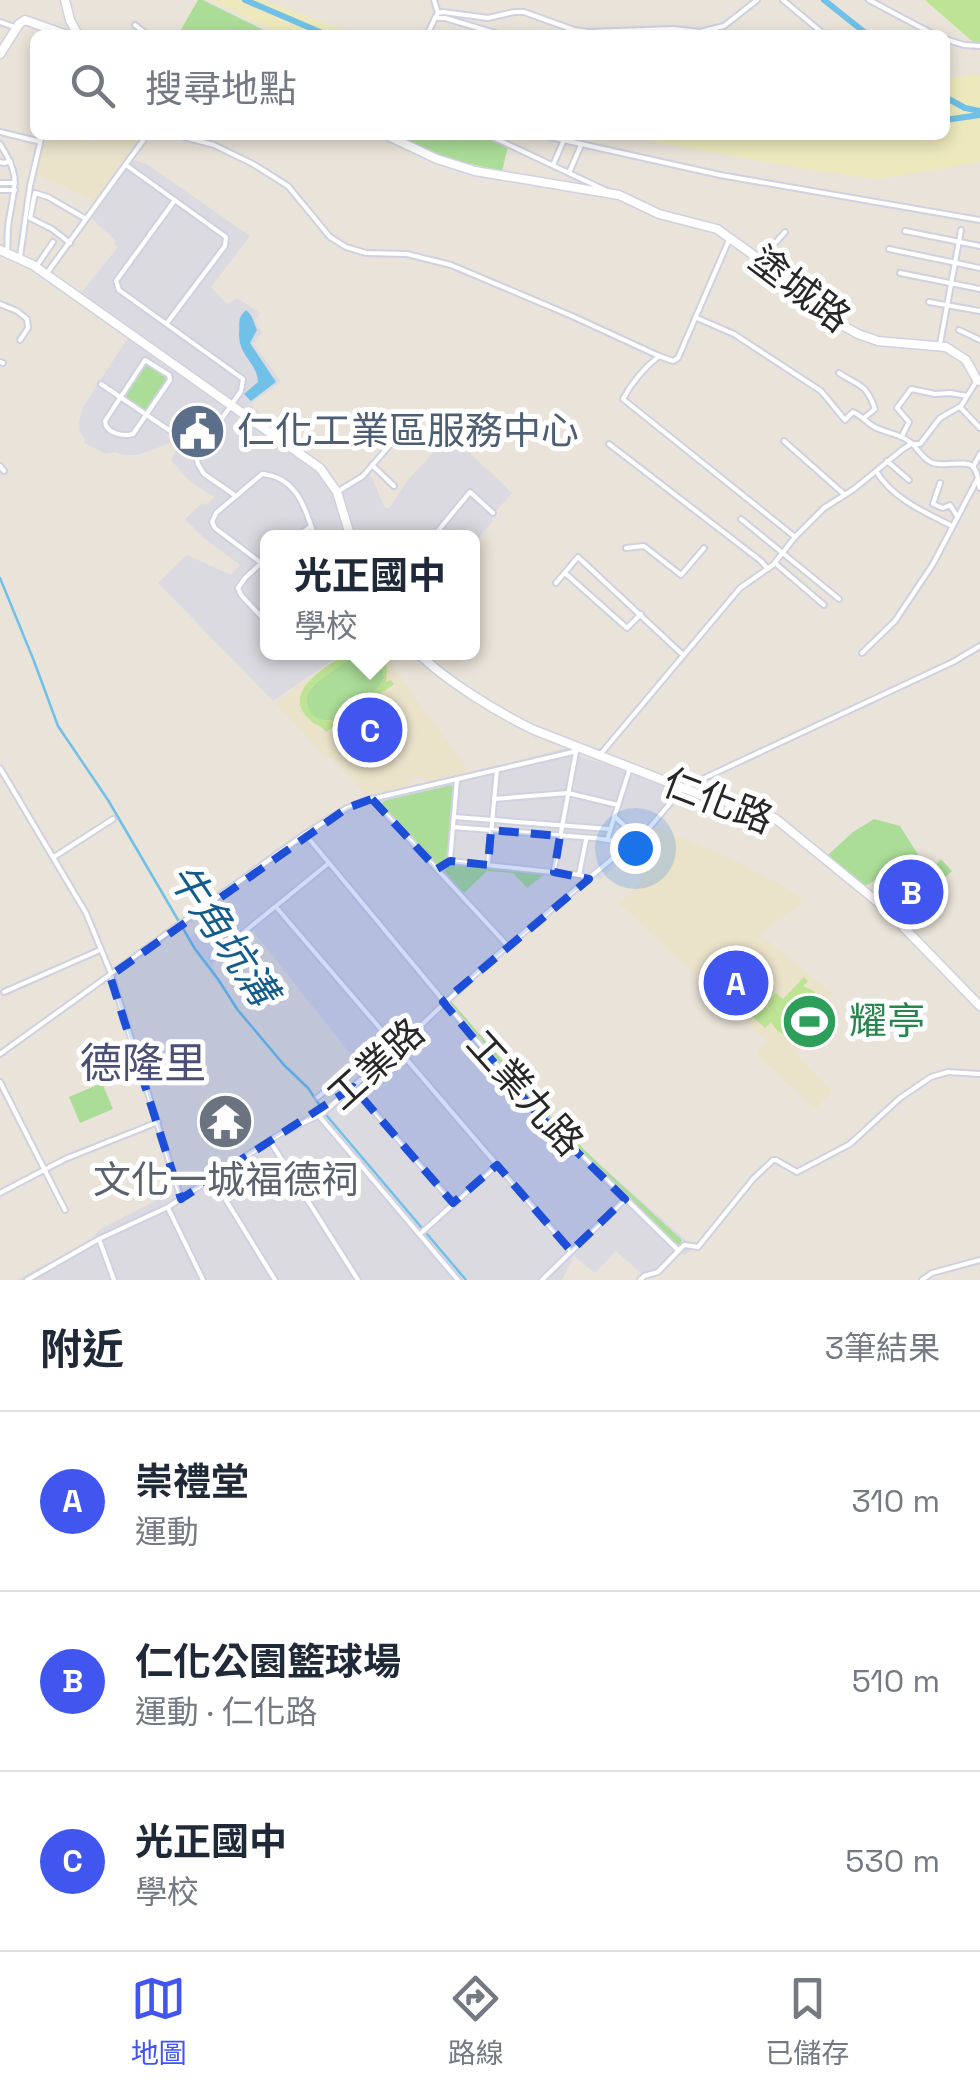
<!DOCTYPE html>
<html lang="zh-TW">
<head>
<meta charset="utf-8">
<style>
  body { margin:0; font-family:"Space Grotesk","Noto Sans TC",sans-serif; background:#f6f6f7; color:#1f2937 }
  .you { position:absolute; left:635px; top:848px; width:35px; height:35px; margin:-25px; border:8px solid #fff; border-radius:50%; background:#1a73e8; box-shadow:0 0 0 15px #1a73e833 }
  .badge { display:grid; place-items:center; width:65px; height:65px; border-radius:50%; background:#4056ef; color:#fff; font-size:32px; font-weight:700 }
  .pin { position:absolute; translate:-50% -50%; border:5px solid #fff; box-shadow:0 2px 10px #0006 }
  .popup { position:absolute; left:260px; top:530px; width:220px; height:130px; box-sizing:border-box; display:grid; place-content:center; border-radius:15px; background:#fff; filter:drop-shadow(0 2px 8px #0005); font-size:32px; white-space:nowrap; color:#747a83 }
  .popup b { font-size:38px; color:#1f2937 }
  .popup::after { content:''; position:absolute; left:50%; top:100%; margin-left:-20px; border:20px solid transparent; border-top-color:#fff }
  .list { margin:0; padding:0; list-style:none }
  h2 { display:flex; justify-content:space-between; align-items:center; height:130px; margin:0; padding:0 40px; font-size:42px }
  h2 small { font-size:32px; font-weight:400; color:#747a83 }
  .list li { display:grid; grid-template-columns:65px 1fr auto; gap:30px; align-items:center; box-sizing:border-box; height:180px; padding:0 40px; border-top:2px solid #e0e1e3 }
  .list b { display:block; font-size:38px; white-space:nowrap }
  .list p { margin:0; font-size:32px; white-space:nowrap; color:#747a83 }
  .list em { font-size:32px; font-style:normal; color:#747a83 }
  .icon { flex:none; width:55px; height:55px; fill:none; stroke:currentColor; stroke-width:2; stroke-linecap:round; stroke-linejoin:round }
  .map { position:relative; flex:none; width:980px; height:1280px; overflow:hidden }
  .search { position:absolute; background:#fff; box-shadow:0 5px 15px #0003; left:30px; right:30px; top:30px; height:110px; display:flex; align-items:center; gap:25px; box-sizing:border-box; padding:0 35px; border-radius:15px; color:#747a83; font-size:38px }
  .sheet { height:670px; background:#fff }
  nav { display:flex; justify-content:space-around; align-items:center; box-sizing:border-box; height:140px; border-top:2px solid #e0e1e3; background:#fff; font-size:28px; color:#747a83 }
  nav a { display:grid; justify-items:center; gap:5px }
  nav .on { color:#4056ef }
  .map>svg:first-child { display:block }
</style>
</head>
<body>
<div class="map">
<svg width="980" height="1280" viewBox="0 0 980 1280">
  <rect width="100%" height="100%" fill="#e9e3d9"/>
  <!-- industrial -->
  <g fill="#dcdae1">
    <polygon points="132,159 148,165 250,236 211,287 227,304 237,298 260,313 255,320 262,333 254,344 281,382 250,404 303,450 327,467 341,490 370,474 385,508 389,508 408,480 450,434 512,493 491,517 493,521 473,544 472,538 268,538 268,652 343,653 273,701 158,583 187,555 231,575 240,565 204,538 185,519 202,503 206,505 215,497 190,482 171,460 178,447 171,443 137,455 123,455 115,452 106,454 84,443 85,439 80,432 79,421 83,407 129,336 76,299 118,247 114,244 116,241 90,217"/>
    <polygon points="566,748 575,752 575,755 644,776 680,791 631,852 600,880 596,877 566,898 448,998 531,1096 579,1146 694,1247 685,1255 680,1253 658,1276 646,1278 616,1251 595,1273 574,1256 562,1280 17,1280 93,1238 100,1229 155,1201 200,1183 267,1138 311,1113 317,1112 364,1071 253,931 213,964 216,976 227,996 193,949 182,928 190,937 230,903 226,897 308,836 352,809 407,787 493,768"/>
  </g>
  <!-- education -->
  <g fill="#eae2c9">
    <polygon points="48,135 77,135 96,144 99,138 97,135 139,135 128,153 94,200 37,174 42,143"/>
    <polygon points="345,653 384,653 383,654 469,771 427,781 419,776 405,786 367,796 335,760 326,757 275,703"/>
    <polygon points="658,828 734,860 774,881 805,901 760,934 831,993 828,999 831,1004 804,1034 803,1043 796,1054 832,1091 815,1109 756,1053 767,1041 619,903 643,881 631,850"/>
  </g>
  <!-- green -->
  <g fill="#abdd98">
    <polygon points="198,0 203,0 274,35 178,35"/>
    <polygon points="394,135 483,135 508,147 502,171 440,157"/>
    <path d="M 145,364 C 153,364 165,372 167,380 L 148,411 L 145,411 L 124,395 Z"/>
    <path d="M 362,654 C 375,657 391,670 380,685 C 374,694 342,714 332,720 C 322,721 315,720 309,711 C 295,688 338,667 354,656 Z"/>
    <polygon points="452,785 453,787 447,860 442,866 437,865 382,805 383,801"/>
    <polygon points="874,819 900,826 926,867 935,866 941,859 952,871 910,909 898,915 879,896 887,887 877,879 865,886 828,855 853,832"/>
    <polygon points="449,864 545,874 527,888 513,873 487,871 464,893 445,873 445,868"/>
    <polygon points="451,1001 551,1117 601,1166 681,1239 681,1245 676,1243 536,1106 451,1004"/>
    <polygon points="102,1083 113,1109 80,1123 69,1097"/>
  </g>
  <!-- sand -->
  <g fill="#ede9bd">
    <polygon points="211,0 264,0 338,28 372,35 282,35"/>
    <polygon points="977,74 980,75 980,162 878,179 818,171 617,135 945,135 945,79"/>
  </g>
  <!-- pitch -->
  <g fill="#bde494" fill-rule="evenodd">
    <polygon points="925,0 980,0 980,48"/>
    <path d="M 348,652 L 379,654 L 387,666 L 386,682 L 391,680 L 394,684 L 326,732 C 321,725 314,725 308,718 C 281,690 329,666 348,652 ZM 362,654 C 375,657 391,669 380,685 C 374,693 342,714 332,720 C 319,722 310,716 307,703 L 307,696 L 312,686 L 354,656 Z"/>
    <path d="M 804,977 L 808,981 L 803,986 L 814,991 C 817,998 819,1001 816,1008 C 815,1011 807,1019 805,1021 C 792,1034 782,1041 771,1022 L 765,1028 L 746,1011 L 768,986 L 774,992 L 763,1004 L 771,1011 L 765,1004 L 776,993 L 783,999 Z"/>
  </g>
  <!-- water -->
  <path fill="#70c0e7" d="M 246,310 L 251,315 L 257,330 L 250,343 L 276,382 L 251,401 L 244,394 L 258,382 C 257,362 239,357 239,334 C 240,322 237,318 246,310 Z"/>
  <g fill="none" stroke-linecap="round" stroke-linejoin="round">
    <!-- stream -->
    <polyline stroke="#70c0e7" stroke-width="2.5" points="0,578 34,661 58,726 108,800 195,949 218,979 237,1009 284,1065 308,1088 327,1116 466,1280"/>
    <!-- river -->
    <g stroke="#70c0e7" stroke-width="6">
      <polyline points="245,0 327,35"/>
      <polyline points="824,0 868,35"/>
      <polyline points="945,97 965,108 980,111"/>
      <polyline points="945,120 980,115"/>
    </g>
    <defs>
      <g id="street">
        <polyline points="434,0 438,13"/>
        <polyline points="783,0 825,35"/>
        <polyline points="869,0 935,35"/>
        <polyline points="435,18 438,13 443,12 488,18 514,12 524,12 574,30 589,32 673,29 700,32 724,26 757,0"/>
        <polyline points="435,18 445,18 502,35"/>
        <polyline points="0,22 17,28"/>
        <polyline points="135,25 148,35"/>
        <polyline points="427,35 435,18"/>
        <polyline points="945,39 964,45 980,46"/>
        <polyline points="0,132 37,141 44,135"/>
        <polyline points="176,135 214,145 253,164 288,186 330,237 346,247 366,253 407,254 451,265 572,316 659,356"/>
        <polyline points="488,135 605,190"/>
        <polyline points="541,135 720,175 980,220"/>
        <path d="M 0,144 C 21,177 15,183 9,220 C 7,230 8,241 7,252"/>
        <polyline points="0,162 4,163 10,161"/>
        <polyline points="126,165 226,237 225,246 167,323"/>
        <polyline points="553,165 563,142"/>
        <polyline points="569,173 581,145"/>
        <polyline points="0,183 15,183"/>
        <polyline points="0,190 15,190"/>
        <polyline points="175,200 116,281 119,290 243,379 241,391 196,456"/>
        <polyline points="905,231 980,246"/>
        <path d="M 729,240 L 678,358 L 673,361 L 659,356 C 644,368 632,382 623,399 L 795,537"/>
        <polyline points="70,243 52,229 30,218 35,193 48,197 86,219"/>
        <polyline points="889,249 980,268"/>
        <polyline points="20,257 30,186 41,139"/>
        <polyline points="760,260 785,232"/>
        <polyline points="36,267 53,242"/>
        <polyline points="47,273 147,135"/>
        <polyline points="900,273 980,289"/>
        <polyline points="929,302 980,311"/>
        <polyline points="0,304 17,311 27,319 28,328 20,340"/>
        <path d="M 697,318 L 734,334 L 821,391 L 845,420 L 853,412 C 862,416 865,421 873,426 C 884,433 899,433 910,442 C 919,449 922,459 933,463 C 945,467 965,460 972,466 C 979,472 977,480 980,488"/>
        <polyline points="959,330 980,340"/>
        <polyline points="940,344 961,230"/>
        <path d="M 145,360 L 169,375 L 170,380 L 133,434 C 123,437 105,433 105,421 Z"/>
        <polyline points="0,362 3,363"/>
        <path d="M 839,373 C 860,387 866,383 875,409 L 864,418"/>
        <polyline points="101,384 182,439 196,456 198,464 204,474 236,496"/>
        <polyline points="960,407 980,428"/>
        <polyline points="902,436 909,422 897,408 911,389 935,394 950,393 967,396"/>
        <polyline points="784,441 845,495"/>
        <polyline points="609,444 761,561 768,569"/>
        <polyline points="887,461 909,480"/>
        <polyline points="372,465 394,486"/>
        <polyline points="0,466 4,471"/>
        <polyline points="973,467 980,454"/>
        <path d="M 876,471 C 892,498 924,512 952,526"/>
        <polyline points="940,483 933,504 943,508 950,505 957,516"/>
        <polyline points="337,492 363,476 395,439"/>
        <polyline points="741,519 839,599"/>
        <polyline points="295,538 311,526"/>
        <polyline points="432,538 470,492 493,513"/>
        <polyline points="626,548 644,546 681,575 704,548"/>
        <polyline points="268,557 245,578 238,588 241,595 268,624"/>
        <path d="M 260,562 L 215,528 L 212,522 L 216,513 L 262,474 C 297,477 306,509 315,538"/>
        <polyline points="775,563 824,605"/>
        <polyline points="565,573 627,628 641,614"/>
        <polyline points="556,583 578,557 683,655"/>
        <polyline points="295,652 299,655 307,652"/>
        <polyline points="862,653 895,621 933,564 977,480"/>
        <polyline points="599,756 740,588 773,565 795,537 824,508 854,489 903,449 911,444 920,444 940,418 961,406 976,382"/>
        <polyline points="0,768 86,913 110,971 181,1199"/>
        <polyline points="372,799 508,946"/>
        <polyline points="494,799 568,793 618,805"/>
        <polyline points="614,816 636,836"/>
        <polyline points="454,817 609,829"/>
        <polyline points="453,827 594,838 631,843"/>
        <polyline points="305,834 530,1105 678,1250"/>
        <polyline points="607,840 630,768"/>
        <polyline points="54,857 113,819"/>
        <polyline points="450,861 580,875 589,879"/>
        <polyline points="488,865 497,770"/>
        <polyline points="439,870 450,861 457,780"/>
        <polyline points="554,870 576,752"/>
        <polyline points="579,875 586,840"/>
        <polyline points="276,907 571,1251"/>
        <polyline points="212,958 329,863"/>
        <polyline points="4,992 100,950"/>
        <polyline points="0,1054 305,834 347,808 367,800 573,752 576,747"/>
        <polyline points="0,1082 65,1210"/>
        <polyline points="353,1087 453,1203"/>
        <polyline points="318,1097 358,1065"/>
        <polyline points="319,1116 458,1280"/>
        <polyline points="270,1141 358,1280"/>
        <polyline points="213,1179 275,1280"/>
        <polyline points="0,1193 65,1159 158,1122"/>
        <polyline points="168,1208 203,1280"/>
        <polyline points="420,1234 497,1165"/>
        <polyline points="99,1239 114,1280"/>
        <polyline points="27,1280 99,1239 168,1207 280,1134 322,1114 397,1048 484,966 650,827 683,788 953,662 980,646"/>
        <polyline points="542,1280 625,1199"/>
        <polyline points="640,1280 644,1276 658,1272 684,1245 698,1247 753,1179 773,1160 776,1160 797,1172 850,1144 900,1098 931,1077 948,1072 980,1074"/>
        <polyline points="922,1280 932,1273 980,1260"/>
      </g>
      <g id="secondary">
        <polyline points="65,0 70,20 77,33"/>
        <polyline points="0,54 19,24 25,20 67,35"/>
        <polyline points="386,135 437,159 475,171 619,195 659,214 717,229 808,294 842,325 858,334 878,341 946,347 966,360 977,380 980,381"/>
        <polyline points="0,250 33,265 320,468 337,492 351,538"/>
        <path d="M 417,652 C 446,681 497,712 534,730 L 701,795 L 756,810 L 776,819 L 885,908 L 980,1006"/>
      </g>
    </defs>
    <!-- street casing -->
    <use href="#street" stroke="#cfd1e0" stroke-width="8"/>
    <!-- secondary casing -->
    <use href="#secondary" stroke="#cfd1e0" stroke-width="11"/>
    <!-- street -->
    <use href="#street" stroke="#fff" stroke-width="4"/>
    <!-- secondary -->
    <use href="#secondary" stroke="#fff" stroke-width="8"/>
  </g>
  <!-- marked area -->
  <path fill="#1d4ed8" fill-opacity="0.2" stroke="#1d4ed8" stroke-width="8" stroke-dasharray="20 12" stroke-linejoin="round" d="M 372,799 L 437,869 L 450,861 L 488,865 L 491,830 L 560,836 L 554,872 L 589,879 L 443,1002 L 534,1110 L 625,1199 L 571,1251 L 497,1165 L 453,1203 L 353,1087 L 181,1199 L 110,976 L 347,808 Z"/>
  <!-- icons -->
  <defs>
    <symbol id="civic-disc" viewBox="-11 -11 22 22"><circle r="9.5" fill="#5c6f8a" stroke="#fff"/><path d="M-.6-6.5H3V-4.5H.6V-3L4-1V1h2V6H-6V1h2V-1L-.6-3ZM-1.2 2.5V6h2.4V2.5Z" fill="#fff"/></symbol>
    <symbol id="stadium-disc" viewBox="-11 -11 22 22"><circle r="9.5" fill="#2e9e5b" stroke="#fff"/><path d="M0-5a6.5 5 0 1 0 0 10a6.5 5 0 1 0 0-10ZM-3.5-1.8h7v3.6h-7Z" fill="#fff"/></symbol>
    <symbol id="temple-disc" viewBox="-11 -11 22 22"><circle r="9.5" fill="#6b7280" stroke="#fff"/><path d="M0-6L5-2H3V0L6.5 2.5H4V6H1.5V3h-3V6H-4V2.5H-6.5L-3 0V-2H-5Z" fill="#fff"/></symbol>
  </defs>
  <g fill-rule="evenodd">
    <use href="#civic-disc" x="166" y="400" width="63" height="63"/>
    <use href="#stadium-disc" x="778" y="990" width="63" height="63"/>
    <use href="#temple-disc" x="194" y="1090" width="63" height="63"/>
  </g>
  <g text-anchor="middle" stroke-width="10" stroke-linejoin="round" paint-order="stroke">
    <!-- street labels -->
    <g font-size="38" fill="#272727" stroke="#fff">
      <text transform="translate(800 289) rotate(37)" y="13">塗城路</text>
      <text transform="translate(718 801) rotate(21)" y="13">仁化路</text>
      <text transform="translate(376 1064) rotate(-42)" y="13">工業路</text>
      <text transform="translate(525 1093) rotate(48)" y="13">工業九路</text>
    </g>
    <!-- service labels -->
    <g font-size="38" fill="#4e5e75" stroke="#fff" text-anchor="start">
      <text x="237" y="444">仁化工業區服務中心</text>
    </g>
    <!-- leisure labels -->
    <g font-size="38" fill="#27864d" stroke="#fff" text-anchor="start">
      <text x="849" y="1034">耀亭</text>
    </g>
    <!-- worship labels -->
    <g font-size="38" fill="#5b616d" stroke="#fff">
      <text x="226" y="1193">文化一城福德祠</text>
    </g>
    <!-- water labels -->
    <g font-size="40" font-style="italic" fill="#145c8e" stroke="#fff">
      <text transform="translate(223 934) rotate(56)" y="14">牛角坑溝</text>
    </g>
    <!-- quarter labels -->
    <g font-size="42" fill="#4b4f75" stroke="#fff">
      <text x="143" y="1078">德隆里</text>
    </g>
  </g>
</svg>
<div class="you"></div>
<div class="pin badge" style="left:736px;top:983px">A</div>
<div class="pin badge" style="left:911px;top:892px">B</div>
<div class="pin badge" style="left:370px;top:730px">C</div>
<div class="popup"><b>光正國中</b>學校</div>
<div class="search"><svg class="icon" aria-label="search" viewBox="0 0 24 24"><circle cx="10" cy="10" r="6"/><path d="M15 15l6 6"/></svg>搜尋地點</div>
</div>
<section class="sheet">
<h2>附近<small>3筆結果</small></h2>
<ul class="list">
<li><span class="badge">A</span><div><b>崇禮堂</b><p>運動</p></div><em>310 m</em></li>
<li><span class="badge">B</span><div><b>仁化公園籃球場</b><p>運動 · 仁化路</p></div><em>510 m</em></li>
<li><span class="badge">C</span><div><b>光正國中</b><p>學校</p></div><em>530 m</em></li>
</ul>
</section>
<nav>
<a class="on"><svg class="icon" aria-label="map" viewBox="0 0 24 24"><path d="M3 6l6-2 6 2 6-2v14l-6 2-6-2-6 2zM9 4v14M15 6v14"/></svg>地圖</a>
<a><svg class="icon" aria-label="directions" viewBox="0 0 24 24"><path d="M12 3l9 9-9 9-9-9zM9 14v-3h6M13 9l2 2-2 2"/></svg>路線</a>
<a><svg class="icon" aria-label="saved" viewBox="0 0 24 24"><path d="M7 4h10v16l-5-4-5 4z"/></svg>已儲存</a>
</nav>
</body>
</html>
